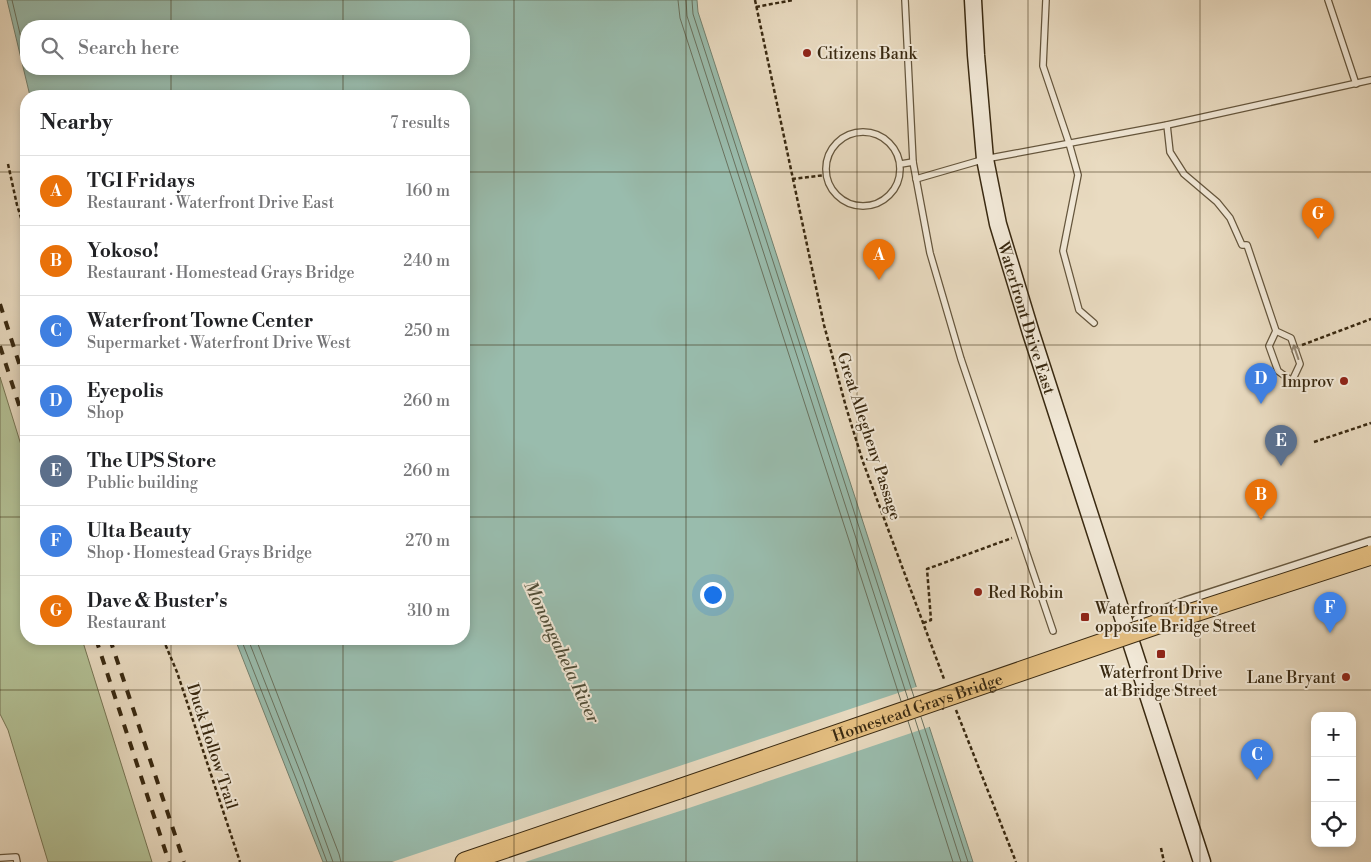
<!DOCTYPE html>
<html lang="en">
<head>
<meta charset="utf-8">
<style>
  body { margin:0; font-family:"Libre Bodoni",serif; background:#f2f2f2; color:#202124 }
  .controls { position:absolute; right:15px; bottom:15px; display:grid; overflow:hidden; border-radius:10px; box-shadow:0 2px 8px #0003 }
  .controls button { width:45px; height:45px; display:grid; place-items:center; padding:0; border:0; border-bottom:1px solid #e0e0e0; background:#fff; color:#202124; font:25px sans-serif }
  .you { position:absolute; left:712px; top:594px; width:18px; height:18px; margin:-12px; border:4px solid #fff; border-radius:50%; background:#1a73e8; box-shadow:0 0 0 8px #1a73e833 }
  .badge { display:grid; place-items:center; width:32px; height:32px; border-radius:50%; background:#111827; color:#fff; font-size:16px; font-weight:700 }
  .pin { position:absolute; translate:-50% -41px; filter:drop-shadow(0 1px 2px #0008) }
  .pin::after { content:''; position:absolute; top:26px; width:18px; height:15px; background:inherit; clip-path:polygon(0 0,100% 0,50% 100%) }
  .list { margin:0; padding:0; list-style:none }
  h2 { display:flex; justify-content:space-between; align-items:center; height:65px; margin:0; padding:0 20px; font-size:21px }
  h2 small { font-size:16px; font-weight:400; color:#757577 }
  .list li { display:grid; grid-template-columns:32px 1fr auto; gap:15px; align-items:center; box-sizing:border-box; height:70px; padding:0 20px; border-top:1px solid #e0e0e0 }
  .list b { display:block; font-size:19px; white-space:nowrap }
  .list p { margin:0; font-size:16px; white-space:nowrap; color:#757577 }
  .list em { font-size:16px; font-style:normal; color:#757577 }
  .icon { flex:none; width:28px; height:28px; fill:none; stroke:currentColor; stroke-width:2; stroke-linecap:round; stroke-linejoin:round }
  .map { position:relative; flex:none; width:1371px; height:862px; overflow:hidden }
  .search { position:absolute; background:#fff; box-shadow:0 2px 8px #0003; left:20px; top:20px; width:450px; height:55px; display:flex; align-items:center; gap:12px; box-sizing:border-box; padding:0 18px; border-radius:20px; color:#757577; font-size:19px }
  .panel { position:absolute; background:#fff; box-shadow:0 2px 8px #0003; left:20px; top:90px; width:450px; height:555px; border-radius:20px }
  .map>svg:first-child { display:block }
</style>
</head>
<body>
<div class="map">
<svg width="1371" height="862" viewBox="0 0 1371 862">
  <rect width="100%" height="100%" fill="#e9dbc1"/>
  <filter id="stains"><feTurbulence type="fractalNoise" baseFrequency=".004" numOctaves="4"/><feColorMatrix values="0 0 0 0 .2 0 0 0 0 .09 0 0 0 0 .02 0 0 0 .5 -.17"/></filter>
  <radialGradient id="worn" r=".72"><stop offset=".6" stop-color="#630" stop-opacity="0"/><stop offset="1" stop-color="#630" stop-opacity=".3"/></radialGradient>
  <!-- green -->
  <polygon fill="#b3c196" stroke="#767554" points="0,377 26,461 26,639 82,639 152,862 48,862 8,730 0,714"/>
  <!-- water -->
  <path fill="#99bcad" stroke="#73816f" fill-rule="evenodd" d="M 7,0 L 697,0 L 698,12 L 973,862 L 323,862 L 235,639 L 464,639 L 464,96 L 30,96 ZM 26,26 L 464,26 L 464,69 L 26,69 Z"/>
  <!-- pier -->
  <polygon fill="#e9dbc1" points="919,686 932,726 686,809 525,862 392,862"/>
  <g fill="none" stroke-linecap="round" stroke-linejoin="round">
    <!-- shore -->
    <g stroke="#69725f" stroke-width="1">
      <polyline points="12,0 26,59"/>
      <polyline points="678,0 680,18 901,701"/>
      <polyline points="686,0 687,16 908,699"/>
      <polyline points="692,0 693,14 914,697"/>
      <polyline points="241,639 297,781 327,862"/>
      <polyline points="248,639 303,779 333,862"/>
      <polyline points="256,639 339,854 341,862"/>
      <polyline points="921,717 968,862"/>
      <polyline points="915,719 961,862"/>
      <polyline points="908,721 953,862"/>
    </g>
    <defs>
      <g id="lane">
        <polyline points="905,0 913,162"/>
        <polyline points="1046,0 1043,66 1069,143 1078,175 1063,251 1079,310 1094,323"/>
        <polyline points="1328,0 1356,84"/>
        <polyline points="1167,125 1170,152 1184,174 1217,202 1230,218 1242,245 1247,245 1276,331 1269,346 1278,371 1292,381 1300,364 1291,338 1276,331"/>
        <circle cx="863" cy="169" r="37"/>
        <polyline points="901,164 913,162 930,253 961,359 1053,631"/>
        <polyline points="916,179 985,159 1167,125 1371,80"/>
        <polyline points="0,858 16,857 17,862"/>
      </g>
      <polyline id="street" points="1138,621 1186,603 1371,543"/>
      <g id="secondary">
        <path id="s1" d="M 973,0 L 976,55 L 985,159 L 998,224 L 1031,333 L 1202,862"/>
      </g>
      <polyline id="primary" points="465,862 679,789"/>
    </defs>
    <!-- lane casing -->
    <use href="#lane" stroke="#65563d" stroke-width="8"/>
    <!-- street casing -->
    <use href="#street" stroke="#65563d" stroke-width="14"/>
    <!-- secondary casing -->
    <use href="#secondary" stroke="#392911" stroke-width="19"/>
    <!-- primary casing -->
    <use href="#primary" stroke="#392911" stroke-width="21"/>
    <!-- path -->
    <g stroke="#392911" stroke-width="2.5" stroke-dasharray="4 2.5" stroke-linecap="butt">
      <polyline points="755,0 824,325 846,407 863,462 944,679"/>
      <polyline points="756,7 793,0"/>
      <polyline points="8,164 17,205 26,234"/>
      <polyline points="792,179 825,175"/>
      <polyline points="1302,345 1371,319"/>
      <polyline points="1314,442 1371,423"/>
      <polyline points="923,623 931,620 927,569 1012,538"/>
      <polyline points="163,639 177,672 240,862"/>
      <polyline points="956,710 1016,862"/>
      <polyline points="1161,848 1164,862"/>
    </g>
    <!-- lane -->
    <use href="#lane" stroke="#f1e8d7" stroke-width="5.5"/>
    <!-- street -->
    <use href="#street" stroke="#f1e8d7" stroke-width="11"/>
    <!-- secondary -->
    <use href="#secondary" stroke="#f1e8d7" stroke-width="16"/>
    <!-- primary -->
    <use href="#primary" stroke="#e4be80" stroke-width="19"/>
    <!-- rail -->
    <g stroke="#392911" stroke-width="4" stroke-dasharray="9 9" stroke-linecap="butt">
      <polyline points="0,304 26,385"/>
      <polyline points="0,346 26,427"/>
      <polyline points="96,639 169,862"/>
      <polyline points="110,639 184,862"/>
    </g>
    <defs>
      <g id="primary-bridge">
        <path id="s2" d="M 679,789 L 1155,625 L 1371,555"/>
      </g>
    </defs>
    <!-- primary-bridge casing -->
    <use href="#primary-bridge" stroke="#392911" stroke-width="21" stroke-linecap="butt"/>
    <!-- primary-bridge -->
    <use href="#primary-bridge" stroke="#e4be80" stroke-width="19"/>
  </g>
  <!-- one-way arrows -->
  <defs><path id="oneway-shaft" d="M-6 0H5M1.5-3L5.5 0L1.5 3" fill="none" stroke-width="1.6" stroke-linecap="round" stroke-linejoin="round" transform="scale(1.25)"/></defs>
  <use stroke="#958874" href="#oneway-shaft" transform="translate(1296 352) rotate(-109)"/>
  <!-- grid -->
  <path fill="none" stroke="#392911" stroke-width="1" stroke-opacity="0.55" d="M 171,0 L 171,26M 343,0 L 343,26M 514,0 L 514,862M 686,0 L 686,862M 857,0 L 857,862M 1028,0 L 1028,862M 1200,0 L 1200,862M 171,69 L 171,96M 343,69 L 343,96M 0,172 L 26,172M 464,172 L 1371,172M 0,345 L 26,345M 464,345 L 1371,345M 0,517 L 26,517M 464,517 L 1371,517M 171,639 L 171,862M 343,639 L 343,862M 0,690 L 1371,690"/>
  <!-- markers -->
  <g fill="#8f2418" stroke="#f1e8d7" stroke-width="2">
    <circle cx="807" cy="53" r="5"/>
    <circle cx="1344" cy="381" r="5"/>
    <circle cx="978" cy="592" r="5"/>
    <rect x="1080" y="612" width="10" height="10" rx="2.5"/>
    <rect x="1156" y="649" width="10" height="10" rx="2.5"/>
    <circle cx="1346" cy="677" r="5"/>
  </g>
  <g text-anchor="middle" stroke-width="4" stroke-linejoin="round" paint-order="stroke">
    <!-- poi labels -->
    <g font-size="16" fill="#392911" stroke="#f1e8d7" text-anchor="start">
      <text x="817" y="59">Citizens Bank</text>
      <text x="1334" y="387" text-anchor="end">Improv</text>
      <text x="988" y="598">Red Robin</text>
      <text x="1095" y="614">Waterfront Drive<tspan x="1095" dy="18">opposite Bridge Street</tspan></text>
      <text x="1161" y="678" text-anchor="middle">Waterfront Drive<tspan x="1161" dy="18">at Bridge Street</tspan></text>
      <text x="1336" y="683" text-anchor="end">Lane Bryant</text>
    </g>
    <!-- street labels -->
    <g font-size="16" fill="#392911" stroke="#f1e8d7">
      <text dy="6" stroke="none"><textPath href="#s1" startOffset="324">Waterfront Drive East</textPath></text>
      <text transform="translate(870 436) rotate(72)" y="6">Great Allegheny Passage</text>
      <text dy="6" stroke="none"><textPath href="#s2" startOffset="252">Homestead Grays Bridge</textPath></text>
      <text transform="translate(213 746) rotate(72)" y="6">Duck Hollow Trail</text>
    </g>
    <!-- water labels -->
    <g font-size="18" font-style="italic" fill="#514e38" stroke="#f1e8d7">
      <text transform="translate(562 652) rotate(65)" y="6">Monongahela River</text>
    </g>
  </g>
  <rect width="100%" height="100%" filter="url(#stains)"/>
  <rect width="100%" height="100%" fill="url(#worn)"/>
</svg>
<div class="controls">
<button>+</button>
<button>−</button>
<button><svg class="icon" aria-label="locate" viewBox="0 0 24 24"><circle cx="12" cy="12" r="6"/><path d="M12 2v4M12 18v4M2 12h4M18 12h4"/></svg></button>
</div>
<div class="you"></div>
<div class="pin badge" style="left:879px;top:280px;background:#e8710a">A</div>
<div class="pin badge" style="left:1261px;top:520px;background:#e8710a">B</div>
<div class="pin badge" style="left:1257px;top:780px;background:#3f7fe0">C</div>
<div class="pin badge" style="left:1261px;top:404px;background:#3f7fe0">D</div>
<div class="pin badge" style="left:1281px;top:466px;background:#5c6f8a">E</div>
<div class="pin badge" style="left:1330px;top:633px;background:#3f7fe0">F</div>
<div class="pin badge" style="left:1318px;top:239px;background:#e8710a">G</div>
<div class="search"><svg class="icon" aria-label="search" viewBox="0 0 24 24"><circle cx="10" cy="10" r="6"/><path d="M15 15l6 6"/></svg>Search here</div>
<section class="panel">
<h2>Nearby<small>7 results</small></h2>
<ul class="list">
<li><span class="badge" style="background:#e8710a">A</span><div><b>TGI Fridays</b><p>Restaurant · Waterfront Drive East</p></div><em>160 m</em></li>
<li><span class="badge" style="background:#e8710a">B</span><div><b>Yokoso!</b><p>Restaurant · Homestead Grays Bridge</p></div><em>240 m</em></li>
<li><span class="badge" style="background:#3f7fe0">C</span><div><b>Waterfront Towne Center</b><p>Supermarket · Waterfront Drive West</p></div><em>250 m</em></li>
<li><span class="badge" style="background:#3f7fe0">D</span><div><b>Eyepolis</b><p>Shop</p></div><em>260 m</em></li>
<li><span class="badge" style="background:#5c6f8a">E</span><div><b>The UPS Store</b><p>Public building</p></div><em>260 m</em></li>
<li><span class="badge" style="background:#3f7fe0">F</span><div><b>Ulta Beauty</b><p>Shop · Homestead Grays Bridge</p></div><em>270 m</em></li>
<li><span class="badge" style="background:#e8710a">G</span><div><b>Dave &amp; Buster's</b><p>Restaurant</p></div><em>310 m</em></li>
</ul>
</section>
</div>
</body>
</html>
